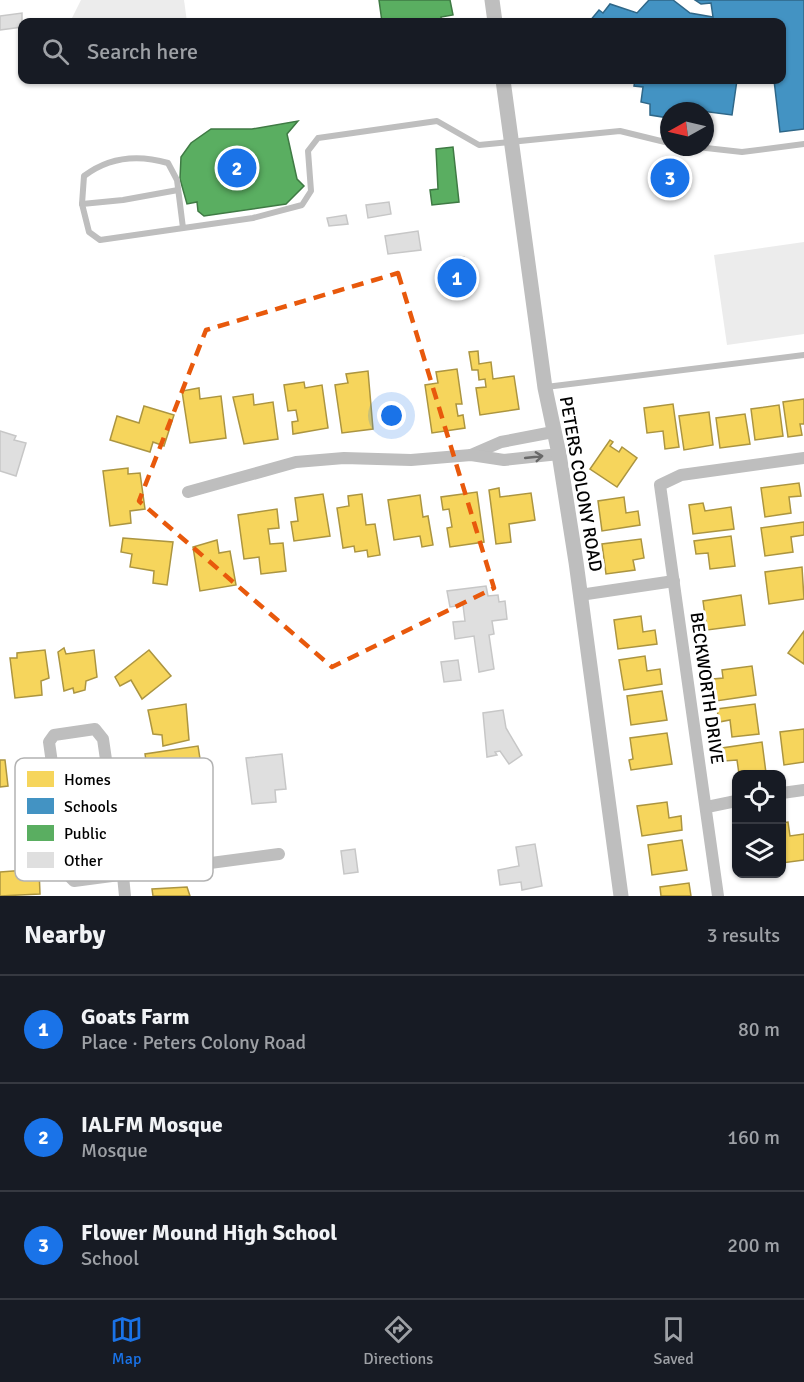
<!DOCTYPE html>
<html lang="en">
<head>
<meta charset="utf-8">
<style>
  body { margin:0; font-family:Signika,sans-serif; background:#20242c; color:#f1f3f6 }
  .controls { position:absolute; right:18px; bottom:18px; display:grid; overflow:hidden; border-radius:12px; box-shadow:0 2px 4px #0004 }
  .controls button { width:54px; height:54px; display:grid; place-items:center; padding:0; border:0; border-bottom:2px solid #363941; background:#171b24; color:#f1f3f6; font:30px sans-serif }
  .compass { position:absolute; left:660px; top:102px; width:54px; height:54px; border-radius:50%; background:#171b24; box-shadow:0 2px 4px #0004; rotate:262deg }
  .you { position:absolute; left:392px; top:416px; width:21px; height:21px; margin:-15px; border:4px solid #fff; border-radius:50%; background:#1a73e8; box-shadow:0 0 0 9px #1a73e833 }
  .badge { display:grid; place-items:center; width:39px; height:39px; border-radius:50%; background:#1a73e8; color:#fff; font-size:20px; font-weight:700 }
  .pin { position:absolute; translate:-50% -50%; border:3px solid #fff; box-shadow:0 2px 6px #0006 }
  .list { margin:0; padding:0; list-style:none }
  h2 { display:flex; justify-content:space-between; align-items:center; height:78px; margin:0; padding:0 24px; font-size:26px }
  h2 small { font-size:20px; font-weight:400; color:#9ea1a6 }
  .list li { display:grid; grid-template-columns:39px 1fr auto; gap:18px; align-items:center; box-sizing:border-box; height:108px; padding:0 24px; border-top:2px solid #363941 }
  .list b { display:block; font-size:22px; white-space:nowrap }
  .list p { margin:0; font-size:20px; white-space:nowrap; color:#9ea1a6 }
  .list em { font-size:20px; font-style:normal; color:#9ea1a6 }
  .icon { flex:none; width:33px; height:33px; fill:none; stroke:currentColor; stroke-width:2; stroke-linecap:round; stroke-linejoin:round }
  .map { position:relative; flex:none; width:804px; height:896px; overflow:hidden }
  .search { position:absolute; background:#171b24; box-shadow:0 2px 4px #0004; left:18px; right:18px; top:18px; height:66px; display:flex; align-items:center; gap:15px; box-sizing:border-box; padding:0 21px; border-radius:12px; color:#9ea1a6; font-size:22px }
  .sheet { height:402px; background:#171b24 }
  nav { display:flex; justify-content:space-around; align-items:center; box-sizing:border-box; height:84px; border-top:2px solid #363941; background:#171b24; font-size:16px; color:#9ea1a6 }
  nav a { display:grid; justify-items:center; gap:3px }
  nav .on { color:#1a73e8 }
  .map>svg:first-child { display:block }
</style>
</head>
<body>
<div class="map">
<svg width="804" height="896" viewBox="0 0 804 896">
  <rect width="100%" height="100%" fill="#fff"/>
  <!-- green -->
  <g fill="#ececec">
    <polygon points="81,0 184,0 187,22 70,22"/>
    <polygon points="804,242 804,334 727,345 714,255"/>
  </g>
  <!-- homes -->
  <g fill="#f6d55c" stroke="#ac9540" stroke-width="1.5">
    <polygon points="478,351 479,364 491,362 493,379 514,376 519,409 480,415 476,388 486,387 485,379 479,380 478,370 472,370 469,352"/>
    <polygon points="457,369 462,404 456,404 458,416 463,415 465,428 432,433 425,385 438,383 436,372"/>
    <polygon points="368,371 373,429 342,433 335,385 348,383 346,374"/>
    <polygon points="304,382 305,388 322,385 328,428 293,434 292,422 298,421 296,410 288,411 284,385"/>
    <polygon points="199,388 200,399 221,396 226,438 190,443 182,391"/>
    <polygon points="253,394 254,405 273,402 278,439 244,444 233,397"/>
    <polygon points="804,399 804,424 800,424 802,435 788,437 783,402"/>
    <polygon points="673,404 679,447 665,449 663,431 647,433 644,408"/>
    <polygon points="779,405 783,436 755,440 751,409"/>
    <polygon points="144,406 174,415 164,446 153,442 150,452 110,440 117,416 139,423"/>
    <polygon points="709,412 713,445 684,450 679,416"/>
    <polygon points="745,414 750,444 720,448 716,418"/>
    <polygon points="610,440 613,442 610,446 619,452 622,447 637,458 617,487 590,469"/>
    <polygon points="128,468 128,474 140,473 145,509 130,511 131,523 110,526 103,471"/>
    <polygon points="799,483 801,496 789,497 791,513 765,517 761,488"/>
    <polygon points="499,488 500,497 531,493 535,520 509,524 511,542 496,544 489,490"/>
    <polygon points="477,492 484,542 450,547 447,528 452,527 449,509 443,510 441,497"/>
    <polygon points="323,494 330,536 294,541 291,522 298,521 295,498"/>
    <polygon points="362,494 366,525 375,524 380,555 368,557 367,550 355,552 354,546 343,548 337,508 349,506 348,496"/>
    <polygon points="420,495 423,517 428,516 433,545 422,547 420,536 394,540 388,500"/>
    <polygon points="624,497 626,513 638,511 640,525 602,531 598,501"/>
    <polygon points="703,503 705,511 731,507 734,529 693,534 689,505"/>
    <polygon points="277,509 279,528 268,529 270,544 283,543 286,571 261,574 259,557 244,559 238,515"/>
    <polygon points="804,522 804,535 791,537 793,552 765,556 761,528"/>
    <polygon points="731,536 735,566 710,569 708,553 696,554 694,541"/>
    <polygon points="123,538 173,542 167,585 153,583 154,571 130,567 132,554 121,552"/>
    <polygon points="641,539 644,558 633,560 635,570 606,574 602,544"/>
    <polygon points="217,540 219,553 230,551 236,585 200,591 193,547"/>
    <polygon points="802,567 804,599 769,604 765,572"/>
    <polygon points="741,595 745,625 707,630 703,601"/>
    <polygon points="641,616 643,632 655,630 657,644 618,649 614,620"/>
    <polygon points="804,631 804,664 788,653"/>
    <polygon points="64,648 66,654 94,650 97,677 86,681 85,690 74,693 73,688 64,691 58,652"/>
    <polygon points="45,650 49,678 41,681 42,695 15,698 10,658 17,658 17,653"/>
    <polygon points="149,650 171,676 142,699 131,680 120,686 115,677"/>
    <polygon points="645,656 647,671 660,669 662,684 624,690 619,660"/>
    <polygon points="752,666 756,695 716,701 713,679 723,678 722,670"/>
    <polygon points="662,691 667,720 631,725 627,696"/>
    <polygon points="186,704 189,740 163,746 162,735 153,734 148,710"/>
    <polygon points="755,704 759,734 732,737 730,720 719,722 717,709"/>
    <polygon points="804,729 804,762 784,765 780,732"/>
    <polygon points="667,733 672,764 631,770 629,760 633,759 630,738"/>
    <polygon points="762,742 766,773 739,774 737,760 724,761 722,748"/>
    <polygon points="198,746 201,765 186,767 190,791 144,798 142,784 149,779 146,775 151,771 150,766 147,767 145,754"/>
    <polygon points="0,760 5,760 8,786 0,787"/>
    <polygon points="667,802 669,818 681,816 682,830 642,836 637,806"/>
    <polygon points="788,822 790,836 804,834 804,860 782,863 782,823"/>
    <polygon points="682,840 687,870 652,875 648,845"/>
    <polygon points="39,869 40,894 0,896 0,872"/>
    <polygon points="689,883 691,896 661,896 660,887"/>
    <polygon points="187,887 190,896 153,896 152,889"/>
  </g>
  <!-- schools -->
  <g fill="#4393c3" stroke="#2f6788" stroke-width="1.5">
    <polygon points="649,0 673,0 690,13 713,17 711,3 701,4 695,0 804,0 804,129 780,132 774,80 782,80 782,22 589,22 599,10 603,13 610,4 637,13"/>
    <polygon points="635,80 737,80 732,115 686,109 669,111 669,118 650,115 650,104 641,102 643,87 634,86"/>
  </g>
  <!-- public -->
  <g fill="#5aae61" stroke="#3f7a44" stroke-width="1.5">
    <polygon points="379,0 450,0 453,15 441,17 442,22 382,22"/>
    <polygon points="298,121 287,134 297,179 304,186 286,204 204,216 198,211 197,202 187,204 180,179 181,157 191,143 211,129 252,129"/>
    <polygon points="453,147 459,202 432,205 430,190 438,189 436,149"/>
  </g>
  <!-- building -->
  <g fill="#dfdfdf" stroke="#c7c7c7" stroke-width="1.5">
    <polygon points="22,13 22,27 0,30 0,16"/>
    <polygon points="389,202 391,214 368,218 366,205"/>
    <polygon points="346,215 348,224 329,226 327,218"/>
    <polygon points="418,231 421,250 388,254 385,236"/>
    <polygon points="464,257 469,295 450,298 445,260"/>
    <polygon points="0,431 16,436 14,440 26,443 16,476 0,471"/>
    <polygon points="486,586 488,596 498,595 499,602 505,601 507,619 492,621 494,634 489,635 494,669 479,672 474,636 455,639 453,622 465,621 463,605 450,607 447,591"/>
    <polygon points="458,660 461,680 444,682 441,662"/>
    <polygon points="503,710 506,728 522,755 509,764 500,751 495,752 497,755 487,757 483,713"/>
    <polygon points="282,754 286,789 275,790 276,802 252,804 246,758"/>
    <polygon points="535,844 542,886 522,890 521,882 500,885 498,870 519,866 516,847"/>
    <polygon points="355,849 358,872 344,874 341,851"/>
  </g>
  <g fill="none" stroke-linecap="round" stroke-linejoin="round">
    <!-- service -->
    <g stroke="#bebebe" stroke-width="6">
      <polyline points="697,147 742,152 804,144"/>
      <polyline points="82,204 123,200 178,190"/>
      <path d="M 183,228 L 177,180 L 168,163 C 137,154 109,157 84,176 L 82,204 L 89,232 L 100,240 L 253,218 L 302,205 L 311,191 L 308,151 L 318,138 L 437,121 L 479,145 L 620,131 L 669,143"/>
      <polyline points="546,387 804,355"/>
    </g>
    <!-- minor -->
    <g stroke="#bebebe" stroke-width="12">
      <polyline points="471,455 501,442 553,432"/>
      <polyline points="188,492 296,462 344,458 411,460 471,455 504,460 559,454"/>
      <polyline points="580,595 674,581"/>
      <polyline points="782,793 804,790"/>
      <polyline points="707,807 736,801"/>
      <polyline points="125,896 123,876 103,739 95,729 54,735 49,742 68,875 74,881 279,854"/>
      <polyline points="718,896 660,485 681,475 804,458"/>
    </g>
    <!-- tertiary -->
    <g stroke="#bebebe" stroke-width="15">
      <polyline points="492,0 495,22"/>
      <polyline points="503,80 545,388 559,454 576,562 621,896"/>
    </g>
  </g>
  <!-- one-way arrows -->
  <defs><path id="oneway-shaft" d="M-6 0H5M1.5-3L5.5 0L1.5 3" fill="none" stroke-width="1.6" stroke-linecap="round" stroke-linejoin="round" transform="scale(1.5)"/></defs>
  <use stroke="#686868" href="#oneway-shaft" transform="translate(534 457) rotate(-6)"/>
  <!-- marked area -->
  <path fill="none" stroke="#e8590c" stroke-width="4.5" stroke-dasharray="12 8" stroke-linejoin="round" d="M 398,273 L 494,588 L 332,667 L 139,501 L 206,330 Z"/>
  <g text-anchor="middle" stroke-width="6" stroke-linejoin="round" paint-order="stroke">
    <!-- street labels -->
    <g font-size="18" fill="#000" stroke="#fff">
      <text transform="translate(581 484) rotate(80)" y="6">PETERS COLONY ROAD</text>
      <text transform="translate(707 688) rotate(82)" y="6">BECKWORTH DRIVE</text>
    </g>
  </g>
  <!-- legend -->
  <rect x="15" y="758" width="198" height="123" rx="9" fill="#fff" stroke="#b2b2b2" stroke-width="1.5"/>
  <rect x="27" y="771" width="27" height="16" fill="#f6d55c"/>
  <rect x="27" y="798" width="27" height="16" fill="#4393c3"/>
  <rect x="27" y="825" width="27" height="16" fill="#5aae61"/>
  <rect x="27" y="852" width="27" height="16" fill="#dfdfdf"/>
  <g font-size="16" fill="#000">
    <text x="64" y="785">Homes</text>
    <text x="64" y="812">Schools</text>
    <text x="64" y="839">Public</text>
    <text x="64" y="866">Other</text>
  </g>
</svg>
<div class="controls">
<button><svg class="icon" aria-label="locate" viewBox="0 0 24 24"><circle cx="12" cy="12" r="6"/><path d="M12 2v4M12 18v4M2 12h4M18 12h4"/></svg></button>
<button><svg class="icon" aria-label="layers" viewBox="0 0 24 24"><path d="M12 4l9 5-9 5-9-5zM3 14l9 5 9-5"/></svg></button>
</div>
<svg class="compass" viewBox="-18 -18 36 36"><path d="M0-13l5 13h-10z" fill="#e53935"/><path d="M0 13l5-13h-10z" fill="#9ea1a6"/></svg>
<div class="you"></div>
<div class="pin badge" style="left:457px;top:278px">1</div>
<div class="pin badge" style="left:237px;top:168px">2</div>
<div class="pin badge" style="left:670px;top:178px">3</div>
<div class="search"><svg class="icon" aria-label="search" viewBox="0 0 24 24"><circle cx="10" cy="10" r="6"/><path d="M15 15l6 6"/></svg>Search here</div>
</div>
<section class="sheet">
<h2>Nearby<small>3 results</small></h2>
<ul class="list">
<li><span class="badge">1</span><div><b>Goats Farm</b><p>Place · Peters Colony Road</p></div><em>80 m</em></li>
<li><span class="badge">2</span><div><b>IALFM Mosque</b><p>Mosque</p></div><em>160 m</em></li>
<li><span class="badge">3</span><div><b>Flower Mound High School</b><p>School</p></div><em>200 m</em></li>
</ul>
</section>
<nav>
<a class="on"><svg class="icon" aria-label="map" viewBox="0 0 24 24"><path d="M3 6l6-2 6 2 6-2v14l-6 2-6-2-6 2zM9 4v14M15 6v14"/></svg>Map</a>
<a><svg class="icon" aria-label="directions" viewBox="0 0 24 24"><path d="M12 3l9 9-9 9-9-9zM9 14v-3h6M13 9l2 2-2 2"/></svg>Directions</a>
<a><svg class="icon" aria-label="saved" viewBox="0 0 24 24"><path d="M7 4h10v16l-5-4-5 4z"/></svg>Saved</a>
</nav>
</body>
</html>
